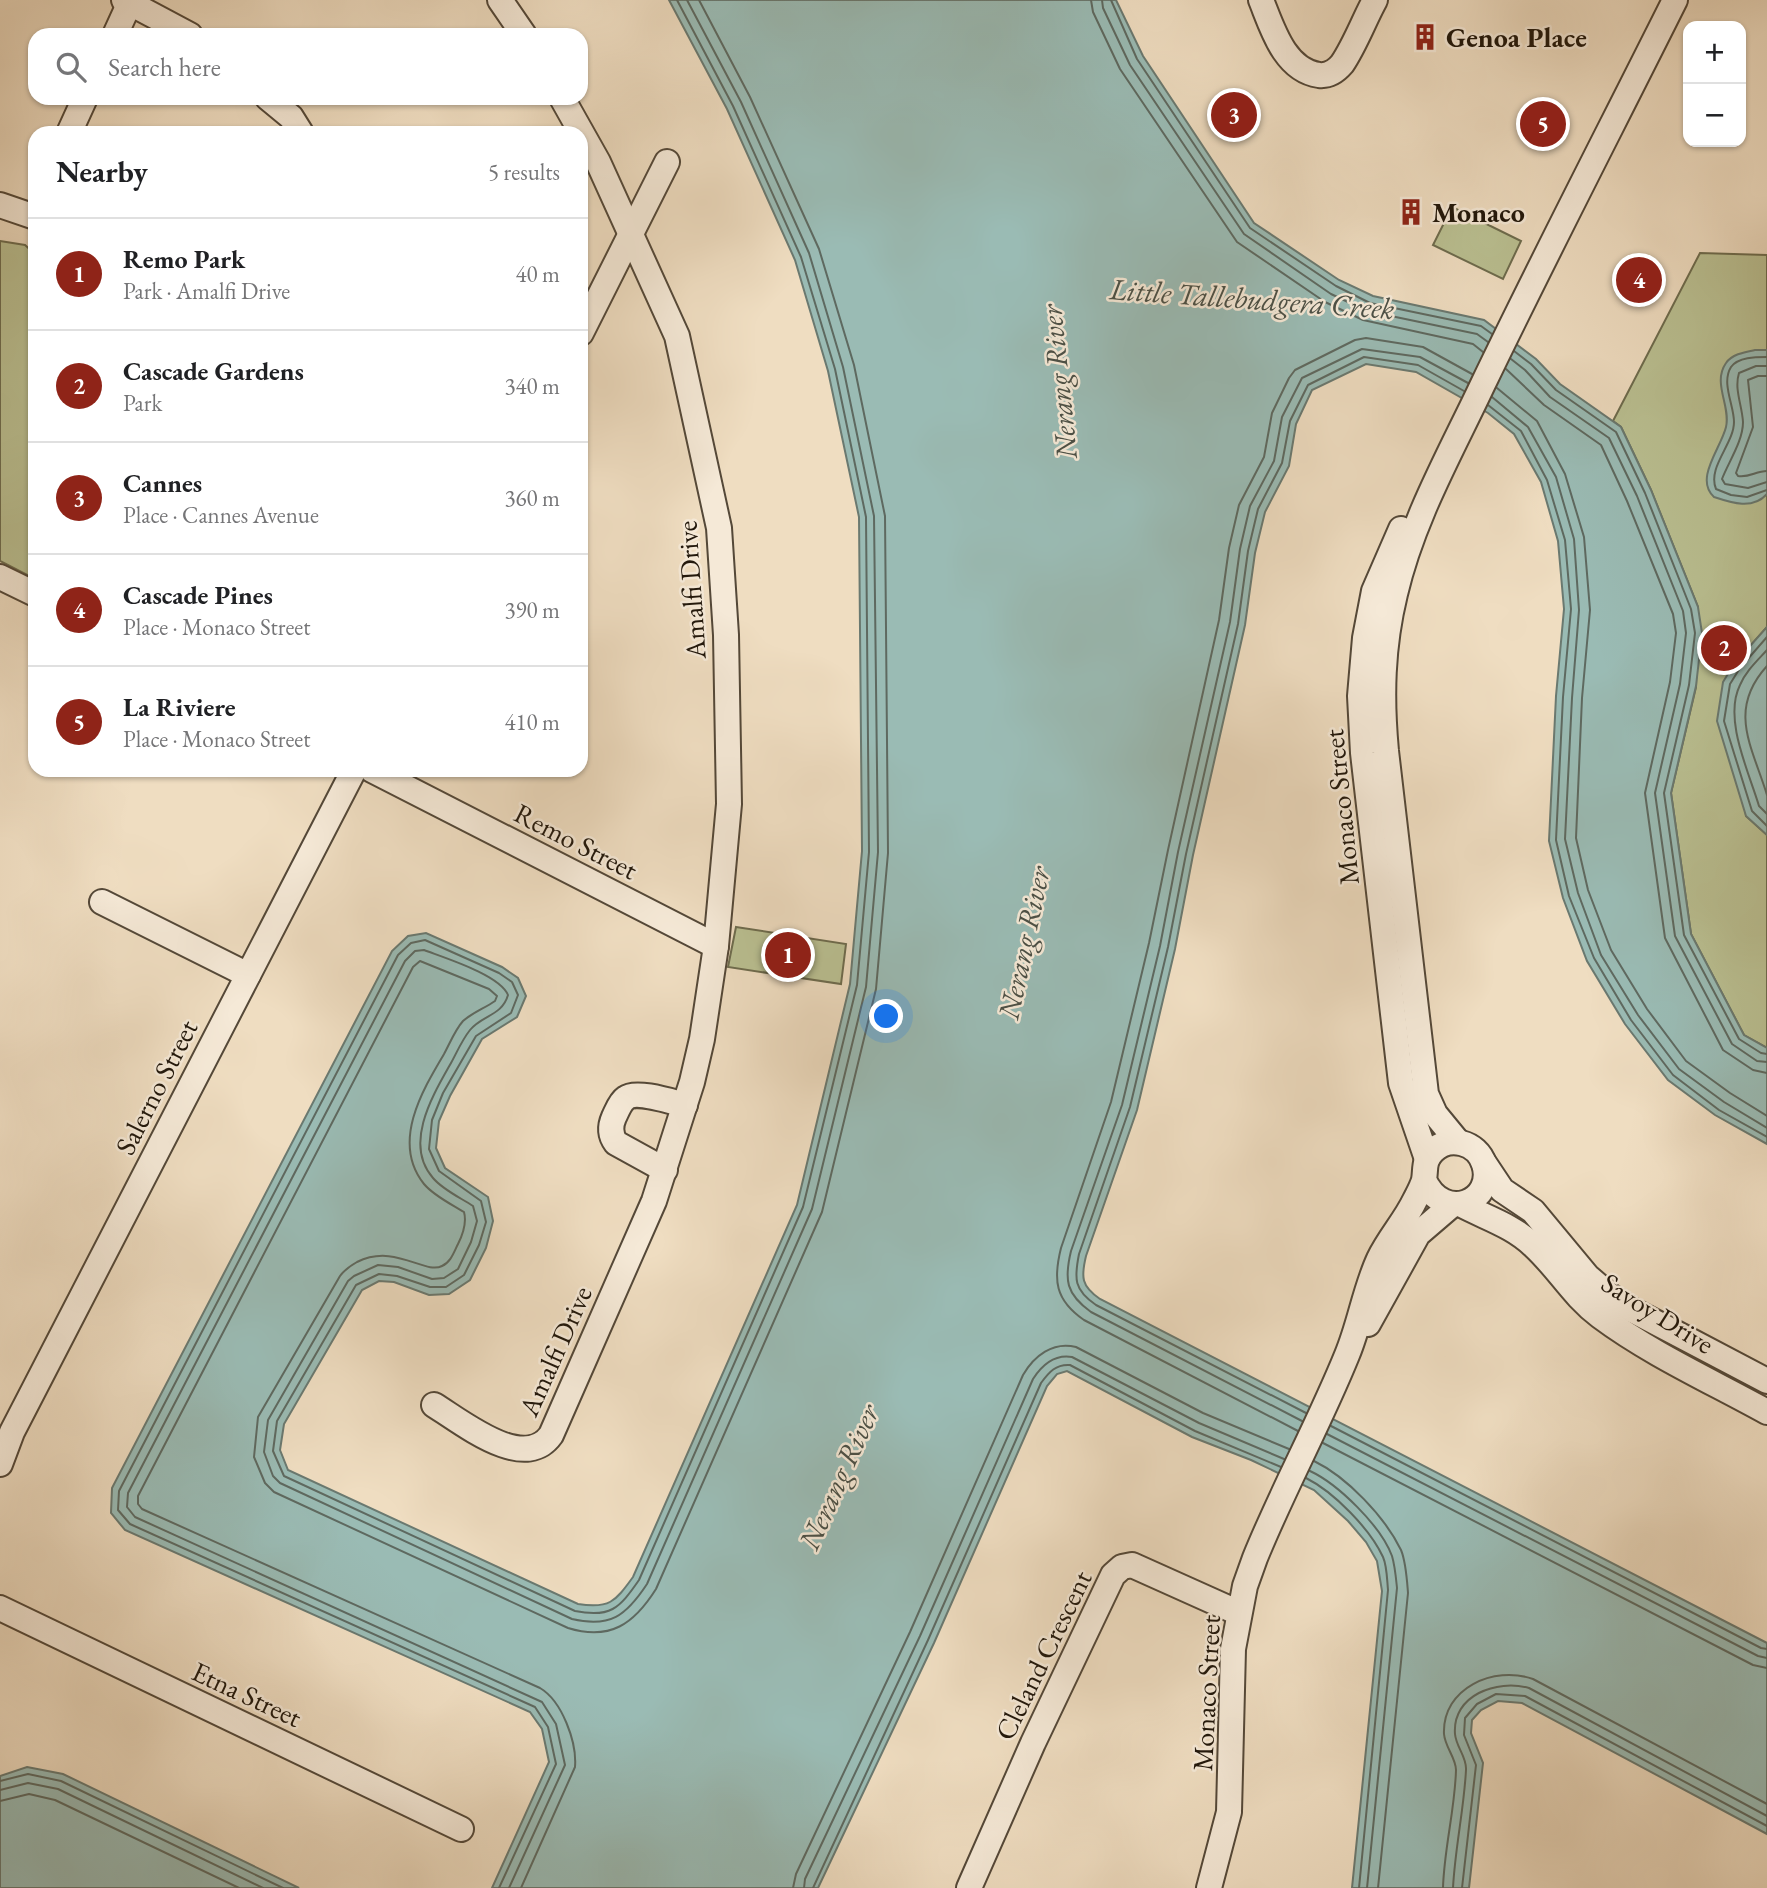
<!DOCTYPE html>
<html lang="en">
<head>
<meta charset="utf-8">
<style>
  body { margin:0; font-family:"EB Garamond",serif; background:#f6f6f6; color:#202124 }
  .controls { position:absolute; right:21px; top:21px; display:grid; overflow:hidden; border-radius:14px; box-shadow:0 2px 5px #0004 }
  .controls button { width:63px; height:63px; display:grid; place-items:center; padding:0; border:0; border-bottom:2px solid #e0e0e0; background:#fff; color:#202124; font:35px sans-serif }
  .you { position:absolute; left:887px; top:1017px; width:24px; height:24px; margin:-18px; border:5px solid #fff; border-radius:50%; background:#1a73e8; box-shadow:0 0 0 10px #1a73e833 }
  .badge { display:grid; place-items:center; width:46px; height:46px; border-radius:50%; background:#8f2418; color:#fff; font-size:23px; font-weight:700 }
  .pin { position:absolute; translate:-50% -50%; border:4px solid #fff; box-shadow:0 2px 7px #0006 }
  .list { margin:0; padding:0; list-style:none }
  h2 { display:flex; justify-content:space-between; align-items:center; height:91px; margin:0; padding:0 28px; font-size:30px }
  h2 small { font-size:23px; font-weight:400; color:#757577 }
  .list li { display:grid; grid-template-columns:46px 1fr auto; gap:21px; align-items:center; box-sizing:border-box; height:112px; padding:0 28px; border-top:2px solid #e0e0e0 }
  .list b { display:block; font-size:26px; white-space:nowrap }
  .list p { margin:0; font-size:23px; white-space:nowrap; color:#757577 }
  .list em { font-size:23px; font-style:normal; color:#757577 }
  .icon { flex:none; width:38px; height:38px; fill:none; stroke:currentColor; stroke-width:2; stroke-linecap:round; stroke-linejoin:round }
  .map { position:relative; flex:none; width:1767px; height:1888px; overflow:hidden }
  .search { position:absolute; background:#fff; box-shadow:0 2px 5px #0004; left:28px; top:28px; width:560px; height:77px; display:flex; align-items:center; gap:18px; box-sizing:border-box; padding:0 24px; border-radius:21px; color:#757577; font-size:26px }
  .panel { position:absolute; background:#fff; box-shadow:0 2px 5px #0004; left:28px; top:126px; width:560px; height:651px; border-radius:21px }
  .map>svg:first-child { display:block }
</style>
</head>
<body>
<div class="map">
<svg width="1767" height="1888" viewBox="0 0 1767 1888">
  <rect width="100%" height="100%" fill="#efddc1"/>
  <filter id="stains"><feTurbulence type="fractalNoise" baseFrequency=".00286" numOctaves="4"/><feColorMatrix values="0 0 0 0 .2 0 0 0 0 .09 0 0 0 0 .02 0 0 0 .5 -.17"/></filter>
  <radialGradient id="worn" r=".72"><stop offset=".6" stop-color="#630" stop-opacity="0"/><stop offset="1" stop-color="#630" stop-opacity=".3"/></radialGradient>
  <!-- green -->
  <g fill="#bac092" stroke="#6e6c4e" stroke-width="2">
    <polygon points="1452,207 1521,241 1503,279 1433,245"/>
    <polygon points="0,241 25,245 35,254 35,579 0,561"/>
    <polygon points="1700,253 1767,255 1767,627 1734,664 1746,816 1767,835 1767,1048 1744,1035 1691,934 1671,793 1696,687 1698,607 1651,490 1621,427 1613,421"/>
    <polygon points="736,927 846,944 841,984 728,967"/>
  </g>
  <!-- water -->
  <g fill="#9abbb4" stroke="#6a7970" stroke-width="2">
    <path d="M 669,0 L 1116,0 L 1143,56 L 1254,223 L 1339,280 L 1373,296 L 1484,320 L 1536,359 L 1560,384 L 1621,427 L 1651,490 L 1698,607 L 1702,633 L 1696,686 L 1671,793 L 1691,934 L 1744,1035 L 1767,1048 L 1767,1144 L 1715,1115 L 1668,1080 L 1625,1024 L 1587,961 L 1563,898 L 1549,841 L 1556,696 L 1564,609 L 1558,541 L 1541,482 L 1514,434 L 1488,413 L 1416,372 L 1366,364 L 1312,390 L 1296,424 L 1289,466 L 1265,512 L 1255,553 L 1245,625 L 1193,855 L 1175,949 L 1137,1110 L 1086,1256 C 1081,1277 1081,1286 1100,1299 L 1767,1643 L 1767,1834 L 1522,1703 L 1498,1701 L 1481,1710 L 1472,1720 L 1471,1733 L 1483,1763 L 1469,1888 L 1352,1888 L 1382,1591 L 1377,1561 L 1366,1542 L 1348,1521 L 1314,1490 L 1251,1460 L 1192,1437 L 1067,1371 L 1057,1374 L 1047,1386 L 934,1643 L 818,1888 L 492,1888 L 549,1762 L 542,1729 L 530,1712 L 125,1530 L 111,1513 L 112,1488 L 392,951 L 408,936 L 426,933 L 502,967 L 518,978 L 526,996 L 517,1017 L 482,1039 L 450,1096 L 439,1121 L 436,1148 L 445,1168 L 488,1197 L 493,1221 L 486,1248 L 470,1280 L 449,1294 L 429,1295 L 394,1282 L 379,1281 L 362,1290 L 284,1424 L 280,1450 L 288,1470 L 578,1604 C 609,1609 615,1602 633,1577 L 797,1205 L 850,984 L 862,851 L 859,517 L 828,371 L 795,260 L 727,109 Z"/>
    <path d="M 1755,350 L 1767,350 L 1767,494 C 1753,510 1732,503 1714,497 C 1694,479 1721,448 1726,427 C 1731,406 1712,383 1726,363 C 1732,354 1745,352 1755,350 Z"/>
    <polygon points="1767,627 1767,835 1746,816 1717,721 1723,682 1734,664"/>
    <polygon points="27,1767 63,1774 299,1888 0,1888 0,1776"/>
  </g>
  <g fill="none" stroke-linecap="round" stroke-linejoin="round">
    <!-- shore -->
    <g stroke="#5e6960" stroke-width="2">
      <polyline points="1091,0 1093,12 1120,69 1237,242 1325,302 1363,320 1473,344 1483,352"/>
      <polyline points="1102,0 1103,8 1130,65 1244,234 1331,294 1367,311 1477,334 1488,342"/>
      <polyline points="1111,0 1137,59 1250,228 1336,286 1370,303 1481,326 1492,334"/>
      <polyline points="1514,351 1531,364 1556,390 1616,432 1645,493 1691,609 1695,633 1689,685 1664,793 1684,935 1739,1039 1761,1053 1767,1054"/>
      <path d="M 1767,357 C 1756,357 1738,357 1731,367 C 1721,383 1734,405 1734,422 C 1734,444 1707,467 1716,489 L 1731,495 L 1747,497 L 1767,490"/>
      <polyline points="1511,359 1525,370 1550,397 1609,438 1637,496 1683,611 1686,633 1680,684 1655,793 1675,936 1732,1044 1757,1061 1767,1062"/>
      <path d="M 1767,366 L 1756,366 L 1739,373 C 1734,389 1742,405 1743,422 C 1743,441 1729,461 1722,479 L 1725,484 L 1748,488 L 1767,482"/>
      <polyline points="1506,369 1544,405 1601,445 1627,501 1673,614 1676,633 1670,682 1645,793 1665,938 1723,1050 1753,1070 1767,1073"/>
      <path d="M 1767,376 L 1758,376 L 1748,380 L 1753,427 L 1736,473 L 1738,476 C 1749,478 1756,471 1767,471"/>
      <polyline points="1497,388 1537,421 1565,474 1584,537 1590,610 1582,698 1576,838 1588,890 1611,950 1647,1009 1686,1061 1730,1093 1767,1116"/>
      <polyline points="1492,397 1528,427 1556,477 1574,539 1579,610 1572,698 1565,839 1578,893 1601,955 1638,1015 1679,1069 1724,1102 1767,1128"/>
      <polyline points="1488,405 1521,431 1547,480 1565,540 1571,609 1563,697 1556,840 1569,896 1594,958 1631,1020 1673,1075 1719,1110 1767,1137"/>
      <polyline points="1767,637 1740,668 1730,684 1724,721 1752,811 1767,826"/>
      <path d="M 1767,650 C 1757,661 1746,671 1740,685 C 1723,719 1749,772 1759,806 L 1767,814"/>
      <path d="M 1767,666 C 1727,710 1752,746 1767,795"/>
      <path d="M 1306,1413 L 1096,1305 C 1074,1290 1074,1279 1079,1254 L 1130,1107 L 1168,947 L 1186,854 L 1238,624 L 1248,551 L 1258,509 L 1282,463 L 1290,421 L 1308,385 L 1364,357 L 1418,365 L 1464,391"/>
      <path d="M 1302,1421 L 1091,1312 C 1066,1294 1064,1280 1071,1251 L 1122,1105 L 1160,946 L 1178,852 L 1230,622 L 1240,549 L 1250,506 L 1274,461 L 1282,417 L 1302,378 L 1362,349 L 1420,357 L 1468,383"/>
      <polyline points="1331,1426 1761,1648 1767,1649"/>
      <path d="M 1298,1431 L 1084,1320 C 1055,1300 1053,1280 1061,1248 L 1111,1102 L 1149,943 L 1168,850 L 1219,620 L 1229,548 L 1239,505 L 1264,457 L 1272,413 L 1289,378 L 1295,370 L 1355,340 L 1366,338 L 1423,347 L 1472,374"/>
      <polyline points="1327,1434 1758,1656 1767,1658"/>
      <polyline points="1323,1443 1753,1665 1767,1668"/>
      <path d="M 1314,1461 C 1347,1477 1385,1517 1401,1550 C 1406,1562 1407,1580 1408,1593 L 1378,1888"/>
      <path d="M 1310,1471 C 1338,1484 1381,1526 1392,1556 C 1395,1566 1396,1578 1397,1588 L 1367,1888"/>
      <path d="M 1306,1478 C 1334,1492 1370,1529 1383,1557 C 1387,1566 1387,1579 1388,1590 L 1359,1888"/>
      <polyline points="0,1781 28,1774 61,1781 283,1888"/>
      <polyline points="0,1790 28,1783 58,1789 263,1888"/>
      <polyline points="0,1801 29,1794 55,1800 239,1888"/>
      <path d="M 499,1888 L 556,1764 L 548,1727 L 535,1707 L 130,1524 L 118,1510 L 119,1491 L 398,955 L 411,943 L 425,940 L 499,973 L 512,982 L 518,995 L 511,1013 L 476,1036 L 443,1093 L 432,1120 L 429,1149 L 439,1171 L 481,1201 L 486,1222 L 479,1245 L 464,1275 L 446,1287 L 430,1287 L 397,1276 L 379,1274 L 356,1285 L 277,1421 L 273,1451 L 284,1476 L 575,1611 C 610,1618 619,1609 639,1580 L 803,1207 L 857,985 L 869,852 L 866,517 L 835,369 L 801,257 L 733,106 L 677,0"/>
      <path d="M 509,1888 L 565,1765 L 556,1724 L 542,1702 L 135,1517 L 127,1507 L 128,1493 L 405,961 L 415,951 L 424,950 C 445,958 500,975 508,995 C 502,1016 482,1015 470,1030 C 462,1040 457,1052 451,1063 C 433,1095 403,1144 433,1178 C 443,1190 461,1198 473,1206 L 477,1221 L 471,1242 L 458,1269 L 444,1278 L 432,1279 L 398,1267 L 378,1265 L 354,1276 L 348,1281 L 268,1420 L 264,1452 L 273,1476 L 280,1483 L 572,1619 C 610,1628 626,1616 647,1584 L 812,1209 L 866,987 L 878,852 L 874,516 L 843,367 L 809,253 L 741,102 L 687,0"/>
      <path d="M 521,1888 L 575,1767 C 577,1742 562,1701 540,1688 L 142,1509 L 138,1504 L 138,1496 L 413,967 L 420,961 L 489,989 L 497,996 L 495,1001 C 485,1008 472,1013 463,1021 C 455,1030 450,1043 444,1054 C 422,1091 391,1143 424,1184 C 434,1196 451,1204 464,1212 C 467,1223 463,1234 458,1244 C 454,1252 451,1262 442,1266 C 425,1275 395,1243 357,1262 C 350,1266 345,1269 340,1276 L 258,1417 L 254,1457 L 265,1483 L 274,1492 L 568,1628 C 610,1641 634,1624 656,1589 L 822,1212 L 876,989 L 888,853 L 885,516 L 854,365 L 819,249 L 750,97 L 699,0"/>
      <path d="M 793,1888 L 796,1874 L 910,1632 L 1023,1375 C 1034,1356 1053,1341 1076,1347 L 1203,1413 L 1289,1449"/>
      <path d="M 804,1888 L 805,1879 L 920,1636 L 1033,1379 C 1042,1365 1054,1354 1072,1357 L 1199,1423 L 1284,1459"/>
      <path d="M 813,1888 L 928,1640 L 1041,1383 C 1049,1372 1056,1364 1070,1365 L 1195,1431 L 1281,1467"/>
      <path d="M 1443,1888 C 1444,1849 1455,1809 1456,1770 C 1456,1758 1445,1747 1444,1734 C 1442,1688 1494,1665 1533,1679 L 1767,1804"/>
      <path d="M 1453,1888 C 1455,1848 1464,1809 1466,1770 C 1467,1757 1456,1747 1455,1734 C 1452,1695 1497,1679 1529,1688 L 1767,1816"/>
      <polyline points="1462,1888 1476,1765 1464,1735 1465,1718 1477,1704 1496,1694 1525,1696 1767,1826"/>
    </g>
    <defs>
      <g id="minor">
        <polyline points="124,0 190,35"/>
        <polyline points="500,0 524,35"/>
        <path d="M 1261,0 C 1272,27 1284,70 1319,75 C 1328,76 1336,71 1342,64 C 1355,45 1364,20 1375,0"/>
        <polyline points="115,35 131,0"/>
        <polyline points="268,98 291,117 301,133"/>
        <polyline points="69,133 85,98"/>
        <polyline points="0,205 35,217"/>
        <polyline points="581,333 667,162"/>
        <polyline points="1401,529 1374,591 1365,638 1360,696 1363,753 1401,1083 1427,1159"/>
        <polyline points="0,577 35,594"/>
        <polyline points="372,770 716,946"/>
        <polyline points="102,902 248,975"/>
        <path d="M 1458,1142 L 1435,1114 L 1426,1094 L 1386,751 C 1381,697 1382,647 1395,594 C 1412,520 1451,452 1483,384 C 1545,255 1611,128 1675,0"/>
        <polyline points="1484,1163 1502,1190 1533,1211 1587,1276 1609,1295 1632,1310 1767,1381"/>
        <path d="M 665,1170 L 616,1143 C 610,1135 610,1126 614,1117 C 617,1111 620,1102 626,1098 C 636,1090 673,1102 685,1105"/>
        <path d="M 1460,1204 C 1486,1218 1512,1225 1534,1246 C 1558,1268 1573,1296 1600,1316 C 1651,1354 1711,1381 1767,1412"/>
        <polyline points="1368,1324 1418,1234 1453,1204"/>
        <path d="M 434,1405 C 462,1422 524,1473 551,1435 L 654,1201 L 692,1082 L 702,1039 L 716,946 L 729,804 L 726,635 L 719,528 L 677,336 L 598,162 L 562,98"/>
        <polyline points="0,1464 12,1432 354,770"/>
        <polyline points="0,1608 461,1829"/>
        <polyline points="969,1888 1033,1743 1113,1575 1122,1567 1132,1565 1239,1613"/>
        <path d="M 1209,1888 L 1229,1812 L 1233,1649 L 1245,1586 L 1255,1558 C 1283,1489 1319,1424 1347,1355 C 1360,1324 1365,1289 1379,1259 C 1389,1238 1405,1221 1415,1200 C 1418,1194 1422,1187 1424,1180 C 1426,1169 1423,1161 1433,1151 C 1449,1135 1477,1142 1484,1164 C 1496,1201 1444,1224 1424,1180"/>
      </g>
    </defs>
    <!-- minor casing -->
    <use href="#minor" stroke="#544838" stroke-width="28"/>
    <!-- minor -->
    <use href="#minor" stroke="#f5e9d7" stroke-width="24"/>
  </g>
  <!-- icons -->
  <defs>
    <symbol id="building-bare" viewBox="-9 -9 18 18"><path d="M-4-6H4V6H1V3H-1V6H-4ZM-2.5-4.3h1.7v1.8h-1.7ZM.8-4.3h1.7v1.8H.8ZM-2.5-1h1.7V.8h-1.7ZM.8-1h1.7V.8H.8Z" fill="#8f2418" stroke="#f5e9d7" stroke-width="2.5" paint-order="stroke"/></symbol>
  </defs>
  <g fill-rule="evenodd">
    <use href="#building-bare" x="1406" y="18" width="38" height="38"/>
    <use href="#building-bare" x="1392" y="193" width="38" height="38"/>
  </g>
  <g text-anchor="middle" stroke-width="5" stroke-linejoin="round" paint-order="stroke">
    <!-- poi labels -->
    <g font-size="28" font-weight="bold" fill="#21170b" stroke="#f5e9d7" text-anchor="start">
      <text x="1446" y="47">Genoa Place</text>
      <text x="1432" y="222">Monaco</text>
    </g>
    <!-- street labels -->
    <g font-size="28" fill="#21170b" stroke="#f5e9d7">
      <text transform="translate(691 590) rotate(-94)" y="10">Amalfi Drive</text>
      <text transform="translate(1341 807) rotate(-96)" y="10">Monaco Street</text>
      <text transform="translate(576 841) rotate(27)" y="10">Remo Street</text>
      <text transform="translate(156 1087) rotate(-63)" y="10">Salerno Street</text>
      <text transform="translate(1658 1313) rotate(32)" y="10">Savoy Drive</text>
      <text transform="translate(555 1351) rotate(-66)" y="10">Amalfi Drive</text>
      <text transform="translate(1043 1655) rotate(-64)" y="10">Cleland Crescent</text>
      <text transform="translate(1206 1693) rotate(-87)" y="10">Monaco Street</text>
      <text transform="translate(247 1694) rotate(25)" y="10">Etna Street</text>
    </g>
    <!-- water labels -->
    <g font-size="30" font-style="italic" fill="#4b5046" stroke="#f5e9d7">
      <text transform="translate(1252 299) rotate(4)" y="10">Little Tallebudgera Creek</text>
      <text transform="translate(1059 382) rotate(-96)" y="10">Nerang River</text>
      <text transform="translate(1024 943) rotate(-78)" y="10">Nerang River</text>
      <text transform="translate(839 1477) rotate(-66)" y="10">Nerang River</text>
    </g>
  </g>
  <rect width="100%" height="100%" filter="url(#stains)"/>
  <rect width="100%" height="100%" fill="url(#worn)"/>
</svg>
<div class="controls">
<button>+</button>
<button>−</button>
</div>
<div class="you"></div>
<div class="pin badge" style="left:788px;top:955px">1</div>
<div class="pin badge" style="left:1724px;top:648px">2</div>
<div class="pin badge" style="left:1234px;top:115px">3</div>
<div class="pin badge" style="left:1639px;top:280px">4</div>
<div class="pin badge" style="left:1543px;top:124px">5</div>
<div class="search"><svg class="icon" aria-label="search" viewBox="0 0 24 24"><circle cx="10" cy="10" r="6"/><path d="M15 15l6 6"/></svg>Search here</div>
<section class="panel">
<h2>Nearby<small>5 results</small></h2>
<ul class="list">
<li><span class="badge">1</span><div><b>Remo Park</b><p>Park · Amalfi Drive</p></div><em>40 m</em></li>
<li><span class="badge">2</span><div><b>Cascade Gardens</b><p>Park</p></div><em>340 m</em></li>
<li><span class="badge">3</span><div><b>Cannes</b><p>Place · Cannes Avenue</p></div><em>360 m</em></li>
<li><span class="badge">4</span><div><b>Cascade Pines</b><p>Place · Monaco Street</p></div><em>390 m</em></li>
<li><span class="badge">5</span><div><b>La Riviere</b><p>Place · Monaco Street</p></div><em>410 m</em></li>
</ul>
</section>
</div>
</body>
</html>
